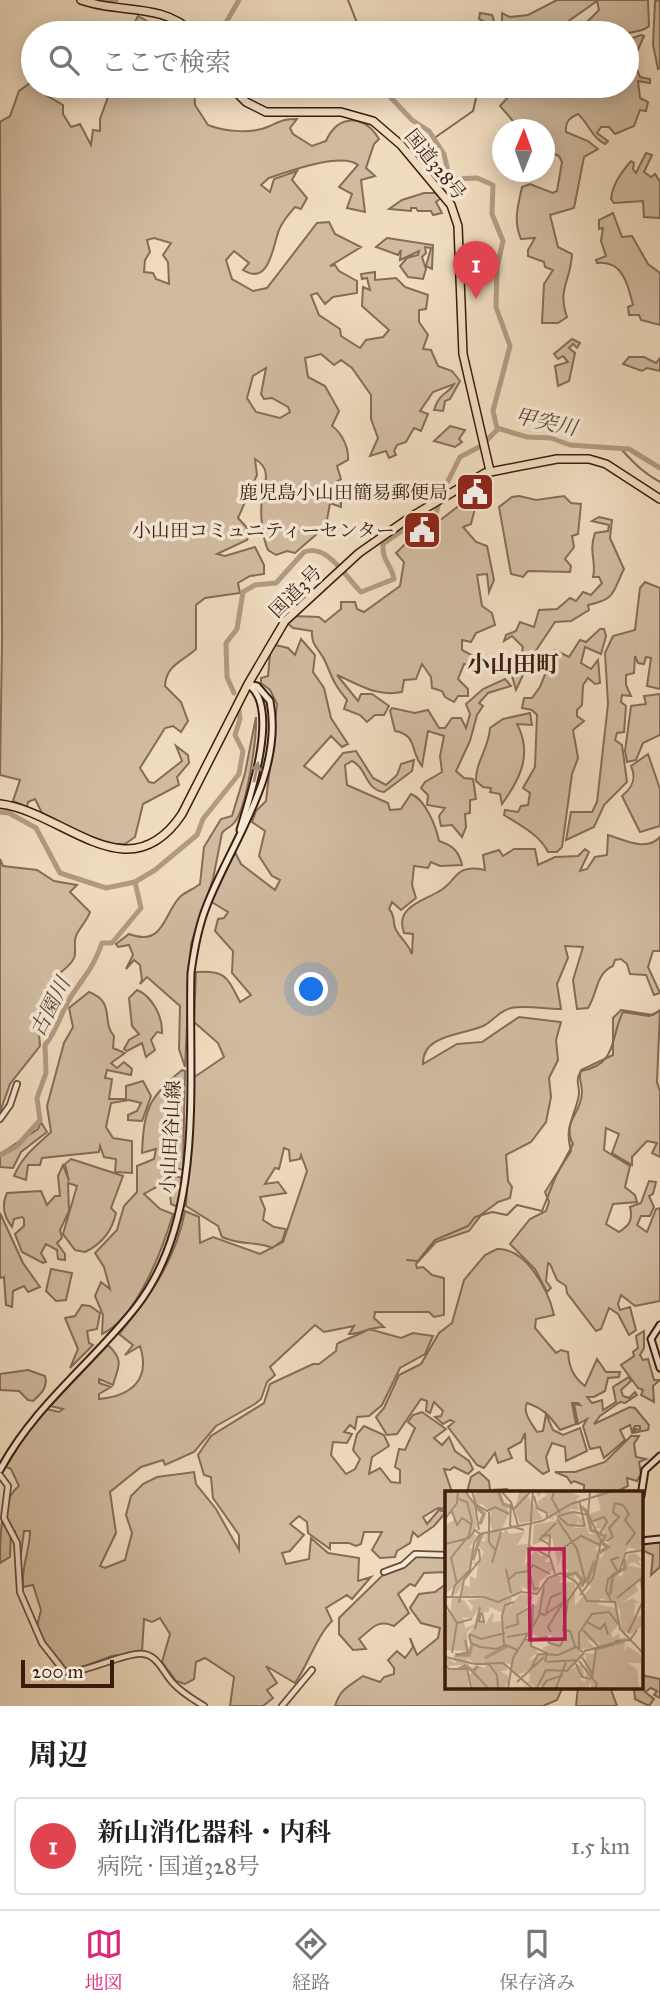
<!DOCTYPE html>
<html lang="ja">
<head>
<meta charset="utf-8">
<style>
  body { margin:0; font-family:"IM FELL Great Primer","Noto Serif JP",serif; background:#f6f6f6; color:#222 }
  .compass { position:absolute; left:492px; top:119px; width:63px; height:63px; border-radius:50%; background:#fff; box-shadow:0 4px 18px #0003; rotate:1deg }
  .scale { position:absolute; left:21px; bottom:18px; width:93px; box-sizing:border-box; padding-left:7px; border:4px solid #3c1c0d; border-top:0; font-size:19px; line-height:24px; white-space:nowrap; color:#3c1c0d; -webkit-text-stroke:5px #f5e8d5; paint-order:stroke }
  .you { position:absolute; left:312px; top:990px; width:24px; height:24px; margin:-18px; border:5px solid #fff; border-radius:50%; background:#1a73e8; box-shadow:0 0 0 10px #1a73e833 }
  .badge { display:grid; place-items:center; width:46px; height:46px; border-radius:50%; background:#db2777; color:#fff; font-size:23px; font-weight:700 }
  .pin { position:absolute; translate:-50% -58px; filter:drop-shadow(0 2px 4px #0008) }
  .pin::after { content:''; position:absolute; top:37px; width:24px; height:21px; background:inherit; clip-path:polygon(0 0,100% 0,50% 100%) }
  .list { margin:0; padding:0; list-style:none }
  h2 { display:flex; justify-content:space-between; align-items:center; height:91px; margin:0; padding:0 28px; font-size:30px }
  h2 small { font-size:23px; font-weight:400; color:#767676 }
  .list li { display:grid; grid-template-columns:46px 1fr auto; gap:21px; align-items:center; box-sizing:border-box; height:98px; margin:0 14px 14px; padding:0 14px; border:2px solid #e0e0e0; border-radius:7px }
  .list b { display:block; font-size:26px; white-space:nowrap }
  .list p { margin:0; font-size:23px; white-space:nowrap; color:#767676 }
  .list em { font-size:23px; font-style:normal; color:#767676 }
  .icon { flex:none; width:38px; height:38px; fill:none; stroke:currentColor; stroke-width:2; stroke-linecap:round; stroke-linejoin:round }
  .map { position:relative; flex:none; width:660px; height:1706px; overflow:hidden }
  .search { position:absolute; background:#fff; box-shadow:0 4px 18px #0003; left:21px; right:21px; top:21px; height:77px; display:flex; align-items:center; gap:18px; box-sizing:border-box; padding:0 24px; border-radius:38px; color:#767676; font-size:26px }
  .sheet { height:203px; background:#fff }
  nav { display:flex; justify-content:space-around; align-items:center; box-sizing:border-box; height:98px; border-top:2px solid #e0e0e0; background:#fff; font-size:19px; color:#767676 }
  nav a { display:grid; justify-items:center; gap:4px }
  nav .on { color:#db2777 }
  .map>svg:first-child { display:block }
</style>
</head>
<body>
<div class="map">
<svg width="660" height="1706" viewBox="0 0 660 1706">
  <rect width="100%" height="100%" fill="#efdbbe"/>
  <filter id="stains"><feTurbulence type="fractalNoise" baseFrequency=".00286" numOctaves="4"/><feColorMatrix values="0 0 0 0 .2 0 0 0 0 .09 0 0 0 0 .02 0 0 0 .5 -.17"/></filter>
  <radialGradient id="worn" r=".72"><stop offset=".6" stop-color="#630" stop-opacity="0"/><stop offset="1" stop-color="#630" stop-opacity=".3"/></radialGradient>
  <!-- green -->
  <g fill="#d1bba0" stroke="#866c56" stroke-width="2" fill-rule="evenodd">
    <path d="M 557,0 L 648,0 L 649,26 C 638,37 593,33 576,33 L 599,10 L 597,1 L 563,25 L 541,33 L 486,33 L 485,22 L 479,19 L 480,13 L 492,15 L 496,27 L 502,30 L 502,13 L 510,17 L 528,15 Z"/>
    <polygon points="660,0 660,68 658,69 653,45 655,1"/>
    <polygon points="138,16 168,33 129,33"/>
    <path d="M 641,35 L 644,36 L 633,61 L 640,77 L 650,79 L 650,83 L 638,81 L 640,98 L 648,102 L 646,111 L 640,110 L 634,126 L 615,134 L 609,127 L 601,127 L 597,133 L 608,141 L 605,144 C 592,138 589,124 578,114 C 569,118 565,122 566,132 L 588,141 L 598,149 L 584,157 L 574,208 L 550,215 L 558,247 L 572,254 C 571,281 557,288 567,317 L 558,323 L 542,323 L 544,284 L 553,270 L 545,267 L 544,262 L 528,256 L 528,250 L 535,238 L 521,239 C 513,221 518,206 522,187 L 530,184 L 553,193 L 557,191 L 562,162 L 559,156 L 545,150 L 544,130 L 506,129 L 513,121 L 500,106 L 518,86 L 589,86 L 599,91 L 612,86 L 627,86 L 627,40 Z"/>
    <path d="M 33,81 L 33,86 L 40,86 L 46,95 L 63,105 L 63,114 L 71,127 L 80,124 L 91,145 L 93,130 L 100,131 L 100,119 L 112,86 L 170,86 L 183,89 L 184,86 L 194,86 L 195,105 L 208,125 C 225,132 253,134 270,126 C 281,121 284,119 297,119 L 290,128 L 293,134 L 312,146 L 326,141 C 338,114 364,114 379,139 L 374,144 L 366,168 L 375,176 L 361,180 L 365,212 L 347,208 L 352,194 L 339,187 L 358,165 C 342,152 289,171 269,178 L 261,185 L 270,192 L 274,179 L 297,171 L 292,180 L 307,198 L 301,209 L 295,207 C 289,214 283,220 279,230 C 273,244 270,287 243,270 L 249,263 L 234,251 L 226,260 L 232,279 L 253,291 L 267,288 L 317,223 L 329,222 L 335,234 L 361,247 L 330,266 L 335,265 L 339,271 L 357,281 L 357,293 L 333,297 L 325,304 L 317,293 L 311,295 L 319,315 L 340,329 L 341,336 L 360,348 L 366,340 L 383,337 L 389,330 L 362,306 L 363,287 L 370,290 L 367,278 L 362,279 L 361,274 L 375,272 L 375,280 L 396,278 L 405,287 L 428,295 L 426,309 L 419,310 L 419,322 L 428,335 L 423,349 L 431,350 L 438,366 L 452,371 L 460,381 L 450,399 L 445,401 L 443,411 L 434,410 C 440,391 449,394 454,384 L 433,392 L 420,411 L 428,414 L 421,431 L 414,428 L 406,442 L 397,445 L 394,451 L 396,455 L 389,458 L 386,451 L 370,456 L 378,438 L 371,419 L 371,395 L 352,368 L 341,360 L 334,365 L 321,354 L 305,358 L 308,377 L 325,386 L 339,411 L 332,426 C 342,433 349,448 348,460 L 337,466 L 341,479 L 334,483 L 341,489 L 341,507 L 330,503 L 326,526 L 295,553 L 287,551 L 276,555 L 268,550 C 262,537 260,513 262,499 C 265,483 272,469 255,459 L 257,475 L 238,518 L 251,532 L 247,540 L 217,554 L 225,556 L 255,547 L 264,565 L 264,574 L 250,576 L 238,583 L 240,593 L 205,598 L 196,605 L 196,649 C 182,662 166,665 165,686 L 181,702 L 188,721 L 181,732 L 173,726 L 165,728 L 140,768 L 149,782 L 154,783 L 182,761 L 176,746 L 188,755 L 189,763 L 177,777 L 179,785 L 143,804 L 135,837 L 125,844 L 100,844 L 42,813 L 35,799 L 28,802 L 27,807 L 13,801 L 20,780 L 0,775 L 2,641 L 0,122 L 10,116 L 19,91 ZM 154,238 L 171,243 L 163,255 L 168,262 L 169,284 L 156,279 L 153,273 L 144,272 L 145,260 L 150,252 L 147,240 ZM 266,368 L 261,394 L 264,399 L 272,398 L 288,407 L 290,412 L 280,418 L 256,412 L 247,398 L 253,376 Z"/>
    <path d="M 646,153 L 652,155 L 644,172 L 651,177 L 655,174 L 660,182 L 660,218 L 644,217 L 643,201 L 614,203 L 611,199 C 613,183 621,173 631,161 L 634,163 L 633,169 L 636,173 Z"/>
    <polygon points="424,193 435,193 441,198 436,202 442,213 433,215 431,211 418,211 416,208 411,208 411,211 389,209 402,200"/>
    <path d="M 613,213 L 622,237 L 632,236 L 648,264 L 660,273 L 660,325 L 641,320 L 639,315 L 629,315 L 628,307 L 633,305 C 628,285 623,260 597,263 L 596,260 L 606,256 L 601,241 L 603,228 L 599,229 L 599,220 Z"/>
    <polygon points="387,238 433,245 432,269 426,266 431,248 425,247 426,253 422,257 426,269 423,279 408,277 400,266 407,258 418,255 419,251 400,260 401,250 398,255 376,247"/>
    <polygon points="572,339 580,343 577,348 573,344 569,348 575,353 569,381 558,386 555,366 568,362 563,356 558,359 554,354"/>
    <polygon points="629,357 644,357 656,363 660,358 660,371 647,368 642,371 623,364"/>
    <polygon points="450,426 465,430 459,439 462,442 455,447 434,441"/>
    <path d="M 488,483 L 485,498 L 473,504 L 474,512 L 471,524 L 463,527 L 476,542 L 487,546 L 494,580 L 489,592 L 487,574 L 477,575 L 482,606 L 492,613 L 495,625 L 476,633 L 471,642 L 462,640 L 462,650 L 475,657 L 475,667 L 464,664 L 458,679 L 468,689 L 468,696 L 458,696 L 454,702 L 445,697 L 442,691 L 432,688 L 431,677 L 422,664 L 416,679 L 404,680 L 402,692 C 376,697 360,685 337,675 L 358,701 L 361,694 L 372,694 L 389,706 L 384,715 L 375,715 L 367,722 L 360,715 L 344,709 L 347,700 C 333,683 333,679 325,661 C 319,648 311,646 312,631 L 293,628 L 287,623 L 294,616 L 319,617 L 325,622 L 341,609 L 341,602 L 355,602 L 357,609 L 364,612 L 400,586 L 404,562 L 396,553 L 406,543 L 431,533 L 434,525 Z"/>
    <polygon points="519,496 536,500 564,496 571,503 581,504 578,534 572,536 574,547 565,559 571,566 570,572 528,571 523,577 511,574 499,507 512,497"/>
    <path d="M 599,517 L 612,520 L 610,538 L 624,569 C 612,592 617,599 588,605 L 589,610 L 571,621 L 555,622 L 531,658 L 516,690 L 512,676 L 519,667 L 523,647 L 512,636 L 504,641 L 506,635 L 516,631 L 520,622 L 534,627 L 539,610 L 557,609 L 570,598 L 576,601 L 583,592 L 591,595 L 602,583 L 599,577 L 593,577 C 597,562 588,553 595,533 L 608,531 L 609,525 L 592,521 Z"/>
    <polygon points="645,582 660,588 660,689 647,686 651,658 646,657 644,664 638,663 635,656 634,673 626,675 626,685 631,696 622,695 621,702 626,706 624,732 617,733 615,740 622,745 627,782 604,805 594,827 566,840 571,812 592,812 597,802 608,704 605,653 613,636 635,630 640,588"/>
    <path d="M 600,629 L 604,629 L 606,636 L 601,654 L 585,647 L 581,663 L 591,669 L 598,660 L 600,683 L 595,684 L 588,678 L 583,685 L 582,705 L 577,710 L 577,716 L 584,721 L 573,730 L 578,758 L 572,774 L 562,847 L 557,852 L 548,852 C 540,835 520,825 504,815 L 505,810 L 518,812 L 521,806 L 528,805 L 530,793 L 523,788 L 535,767 L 537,715 L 532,710 L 522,708 L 524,698 L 532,698 L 540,687 L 555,650 L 569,657 L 580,640 L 586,642 Z"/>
    <path d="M 301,639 L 315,655 L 313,672 L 324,688 L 331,718 L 348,744 L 342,747 L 331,736 L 304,766 L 322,779 L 343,753 L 356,751 L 373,778 L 386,785 L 397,775 L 401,764 L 414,760 L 412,771 L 384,792 C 365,790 367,768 352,761 L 345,765 L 347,785 L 388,803 L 390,810 L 401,809 L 411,794 C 425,799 436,826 439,841 C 452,845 459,851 462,865 L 440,866 L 431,862 L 428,868 L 414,866 L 412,885 L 416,898 L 401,910 L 392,902 L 389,909 C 396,916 392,923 396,930 C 401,939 407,942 412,954 L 413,934 L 404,933 C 395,908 420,902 438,892 C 458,882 453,863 485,870 L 483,855 L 499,850 L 503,856 L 514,849 L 535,849 L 538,865 L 555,857 L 578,856 L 585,849 L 589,852 L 580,871 L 587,869 L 595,857 L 607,855 L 608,835 C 625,840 647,852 660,837 L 660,951 L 653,951 L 648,967 L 660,993 L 654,995 L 646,975 L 630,974 L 627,964 L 621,959 L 615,960 L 613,966 C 595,974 598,993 588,1008 L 577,1009 L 573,980 L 583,947 L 565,946 L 568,958 L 557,984 L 561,1009 C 545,1009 526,1005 511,1008 C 499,1011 493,1021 483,1026 C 464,1035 422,1034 423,1064 L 457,1044 L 482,1042 L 519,1017 L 561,1022 L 556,1040 L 558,1060 L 549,1078 L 551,1097 L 546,1122 L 531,1142 L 506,1155 L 508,1181 L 512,1187 L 510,1198 L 498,1202 L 482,1214 L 469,1231 L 436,1242 L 416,1264 L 417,1268 L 423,1267 L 432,1275 L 444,1278 L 444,1315 L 434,1317 L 429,1312 L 375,1312 L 374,1318 L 384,1327 C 370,1327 361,1334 349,1334 L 354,1326 L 324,1332 L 315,1325 L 270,1367 L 275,1375 L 267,1382 L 261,1399 L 255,1404 L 216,1426 L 194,1452 L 165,1465 L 163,1460 L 141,1467 L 110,1492 L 116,1533 L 100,1566 L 105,1568 L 125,1560 L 132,1533 L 126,1515 L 131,1496 L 143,1484 L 157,1477 L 194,1472 L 196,1484 L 216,1509 L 239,1550 L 239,1535 L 213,1498 L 211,1477 L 204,1475 L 198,1455 L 211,1436 L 264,1403 L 270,1384 L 313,1364 L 319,1364 L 336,1351 L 337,1344 C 347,1338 358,1336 369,1329 L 401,1338 L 413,1333 L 433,1336 L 425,1354 L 400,1368 L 382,1405 L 369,1416 L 357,1417 L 355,1429 L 350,1425 L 344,1432 L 352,1434 L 347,1443 L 333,1442 L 331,1455 L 346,1474 L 355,1469 L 360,1459 L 353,1450 L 357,1434 L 364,1426 L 384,1435 L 389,1446 L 372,1457 L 369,1474 L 380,1468 L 391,1482 L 400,1483 L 400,1470 L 395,1467 L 399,1449 L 405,1450 L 415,1428 L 408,1422 L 413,1415 L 422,1412 L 446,1429 L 434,1438 L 442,1445 L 449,1437 L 455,1451 L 469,1461 L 473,1469 L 468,1474 L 454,1467 L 450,1470 L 444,1469 L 452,1492 L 447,1492 L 446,1509 L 438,1508 L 423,1517 L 427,1524 L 439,1510 L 446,1512 L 434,1526 L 418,1537 L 413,1532 L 410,1543 L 397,1551 L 395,1557 L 380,1558 L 372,1550 L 382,1532 L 364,1532 L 361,1544 L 356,1546 L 349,1543 L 330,1543 L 330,1549 L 308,1533 L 307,1522 L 299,1516 L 290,1524 L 304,1535 L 290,1551 L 282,1553 L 286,1564 L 309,1559 L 311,1538 L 328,1553 L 359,1558 L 358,1581 L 371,1577 L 352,1599 L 347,1595 L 326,1608 L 332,1621 C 316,1637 309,1663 295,1683 L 266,1666 L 277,1683 L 267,1690 L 273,1698 L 263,1706 L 230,1706 L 234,1677 L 205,1658 L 196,1662 L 194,1679 L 185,1684 L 176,1681 L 162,1662 L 170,1634 L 160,1618 L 152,1622 L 144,1619 L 142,1652 L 112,1656 L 72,1671 L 60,1666 L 36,1630 L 41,1610 L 33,1585 L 23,1587 C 21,1566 30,1551 30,1531 L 24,1531 L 20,1562 L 15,1531 L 11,1530 L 10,1557 L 0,1563 C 0,1536 0,1501 19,1486 L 11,1469 L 6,1467 L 27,1432 L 47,1409 L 59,1412 L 63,1409 L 50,1406 L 108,1345 C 125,1361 118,1367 113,1385 L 99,1379 L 99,1383 L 111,1387 L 99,1394 L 99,1399 C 131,1396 151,1380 140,1346 L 125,1355 L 133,1345 L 119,1334 C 150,1297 176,1259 185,1211 L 199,1217 L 200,1243 L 213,1237 L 260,1254 L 283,1242 L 307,1171 L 301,1155 L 300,1159 L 290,1161 L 289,1150 L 284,1148 L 279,1169 L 275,1168 L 265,1184 L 278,1182 L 286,1193 L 260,1197 L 265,1209 L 263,1220 L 274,1227 L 286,1229 L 282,1241 L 272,1248 C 259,1241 241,1246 222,1237 L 218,1226 L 186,1206 L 193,1078 L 224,1057 L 218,1043 L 194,1022 L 196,972 C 226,970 227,977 240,1002 L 251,995 L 232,973 L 233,951 L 215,931 L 218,919 L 224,918 L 228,912 L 210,901 L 235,852 L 241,864 L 275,890 L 280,880 L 272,876 L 259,856 L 265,831 L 252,822 L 256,811 L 266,801 L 277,704 L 270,690 L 261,683 L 261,678 L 268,676 L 271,644 L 288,648 L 295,655 Z"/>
    <path d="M 505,679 L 511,686 L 488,693 L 479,703 L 483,706 L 477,715 L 470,741 L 456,771 L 464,778 L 473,779 L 476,799 L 470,800 L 470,813 L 465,814 L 466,827 L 462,837 L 452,825 L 441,826 L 439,816 L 445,808 L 427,805 L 428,795 L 421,788 L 425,782 L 442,772 L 440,756 L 444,736 L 428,731 L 422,766 C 410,752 418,735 395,731 L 390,711 L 392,708 L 415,713 L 428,710 L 439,728 L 445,728 L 452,718 L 461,718 L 466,728 L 470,714 L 466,704 L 483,689 Z"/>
    <polygon points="660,694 660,735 643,743 636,760 627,762 625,751 631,706 646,704 644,696"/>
    <path d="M 530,713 L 532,725 L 517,724 C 533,754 520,779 502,804 L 500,794 L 490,792 L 491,788 L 483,787 L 476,781 C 475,763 489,748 490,728 L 503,719 Z"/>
    <path d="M 256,717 C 257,737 247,809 234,823 C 230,828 225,828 222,833 L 213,879 L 191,944 L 185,1067 L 179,1049 L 180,1006 L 147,977 L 140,984 L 142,980 L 140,965 L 134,960 L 126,969 L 133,955 L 129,945 L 118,947 L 116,944 L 129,934 C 165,948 164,911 181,896 C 187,891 194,889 200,884 L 204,847 L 221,819 L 232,816 L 245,773 Z"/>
    <path d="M 648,754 L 660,789 L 660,826 L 640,832 L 622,796 C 632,788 637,779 631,766 Z"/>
    <path d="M 0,859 L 3,866 L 37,870 L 54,881 L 77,885 L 70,892 L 90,912 C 87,921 79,928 76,936 C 73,943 77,952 74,958 C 71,967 56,974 51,982 C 39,999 38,1027 40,1046 L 10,1084 L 0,1112 Z"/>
    <path d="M 137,990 C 152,996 163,1017 162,1033 L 157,1032 L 151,1040 L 155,1050 L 146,1057 L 142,1043 L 127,1051 L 124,1049 L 129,1040 L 139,1034 L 132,1026 L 129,998 Z"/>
    <path d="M 89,992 C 116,1002 101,1022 114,1036 L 113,1048 L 125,1053 L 111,1063 L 117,1068 L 124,1062 L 132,1069 L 131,1075 L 107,1070 L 105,1078 L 112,1079 L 109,1099 L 126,1099 L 126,1086 L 143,1081 L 151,1096 L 142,1121 L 128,1120 L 128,1115 L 137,1111 L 141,1103 L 129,1100 L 111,1103 L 106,1127 L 113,1138 L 132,1141 L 132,1173 L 115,1172 L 116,1159 L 104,1157 L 100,1146 L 99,1152 L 42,1158 L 40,1165 L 28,1165 L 26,1180 L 14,1176 C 23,1155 35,1147 51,1132 L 47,1106 L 64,1043 L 73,1027 L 69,1008 Z"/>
    <path d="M 621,1010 L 653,1015 L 660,1010 L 657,1082 L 660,1091 L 660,1157 L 652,1153 L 657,1143 L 647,1141 L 632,1157 L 632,1165 L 612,1153 L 619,1134 L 606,1128 L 604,1150 L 630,1166 L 625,1187 L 635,1195 L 637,1202 L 613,1204 L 606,1224 L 619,1232 C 630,1225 633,1220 630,1207 L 641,1203 L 649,1181 L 656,1182 L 653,1194 L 649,1196 L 654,1207 L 650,1216 L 641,1216 L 637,1225 L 647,1232 L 656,1209 L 660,1208 L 660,1301 L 635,1306 L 621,1295 L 618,1304 L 620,1310 L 630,1307 L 636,1330 L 629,1335 L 618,1314 L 609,1308 L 601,1329 L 596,1331 L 567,1293 L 566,1286 L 557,1280 L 550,1264 L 548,1263 L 546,1281 L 551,1288 L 547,1292 L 535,1269 L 510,1244 L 530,1219 L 546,1211 L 549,1202 L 545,1192 L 571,1151 C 562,1117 581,1117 582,1092 C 582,1084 578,1078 581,1070 L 613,1055 L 613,1018 Z"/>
    <path d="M 182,1070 L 185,1071 L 183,1170 L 172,1167 L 167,1169 L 172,1175 L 182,1178 L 178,1207 L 171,1204 L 169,1180 L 144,1194 L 160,1209 L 173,1214 C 163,1248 137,1318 102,1334 L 103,1315 L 95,1296 L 101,1282 L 110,1289 L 104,1267 L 95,1253 L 117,1230 L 124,1206 L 137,1192 L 137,1166 L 154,1159 L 156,1149 L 142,1153 C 144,1109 148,1098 182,1070 Z"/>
    <polygon points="41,1122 47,1132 21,1152 13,1168 0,1167 0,1154 38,1129"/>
    <path d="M 71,1159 L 123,1176 L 111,1208 L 116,1213 C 112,1231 102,1244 85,1252 L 75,1250 L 63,1234 L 77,1186 L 68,1183 L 69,1211 L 60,1230 L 62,1238 L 57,1243 L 65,1254 L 65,1260 L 58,1259 L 57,1250 L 46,1244 L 41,1253 L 46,1262 L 43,1263 L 22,1252 L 15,1234 L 24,1226 L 24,1219 L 22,1217 L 14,1219 L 12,1227 C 4,1216 1,1206 7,1193 L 41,1191 L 47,1205 L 55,1196 L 60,1196 L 58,1176 L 63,1165 L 69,1181 L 65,1164 Z"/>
    <polygon points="0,1213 23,1263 40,1287 28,1292 24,1286 13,1291 12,1307 6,1305 4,1277 0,1278"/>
    <path d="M 497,1249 C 526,1248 548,1289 554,1315 L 536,1319 L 535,1328 L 556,1353 L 561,1350 L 568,1352 C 569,1367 573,1377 585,1386 L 597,1359 L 606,1372 L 620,1372 L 619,1377 L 608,1378 L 605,1391 L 594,1397 L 587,1397 L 592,1403 L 602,1400 L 603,1410 L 616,1402 L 613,1387 L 629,1377 L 631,1381 L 621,1390 L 623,1396 L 629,1398 L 635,1392 L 637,1395 L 625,1403 L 620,1402 L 600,1416 L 594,1424 L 630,1407 L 635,1408 L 649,1425 L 648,1430 L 633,1433 L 636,1429 L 640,1430 L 640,1426 L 635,1426 L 632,1432 L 630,1425 L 620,1430 L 625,1440 L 604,1458 L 600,1447 L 590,1449 L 583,1426 L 587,1419 L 578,1424 L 574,1404 L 580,1405 L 578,1403 L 572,1403 L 576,1424 L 560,1430 C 549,1415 544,1409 527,1403 C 522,1412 532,1424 537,1432 L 543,1431 L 546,1414 L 553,1430 L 563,1435 L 580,1428 L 587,1451 L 566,1461 L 565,1447 L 552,1443 L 546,1457 L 549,1471 L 543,1474 L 526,1460 L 525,1433 L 521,1442 L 508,1449 L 512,1458 L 498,1463 L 495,1453 L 484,1468 L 477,1465 L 448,1427 L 454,1422 L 450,1420 L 443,1424 L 435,1417 L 441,1416 L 443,1411 L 434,1402 L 430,1413 L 426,1411 L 427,1401 L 421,1399 L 397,1434 L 387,1435 L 376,1417 L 384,1408 L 399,1375 L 421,1364 L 439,1333 L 452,1323 L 464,1280 L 485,1255 Z"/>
    <polygon points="51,1269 72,1273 66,1300 56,1301 46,1291"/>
    <polygon points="82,1305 90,1306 100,1313 97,1329 87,1331 89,1343 93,1345 70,1368 78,1349 65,1318 75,1316"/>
    <polygon points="644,1331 644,1348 640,1355 643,1360 648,1359 654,1380 660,1380 653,1386 654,1402 641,1395 643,1390 638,1388 621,1365 634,1356 633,1352 638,1348 636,1336"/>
    <path d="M 28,1370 L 45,1376 C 48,1387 42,1393 33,1401 L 28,1400 L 19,1391 L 0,1390 L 0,1374 Z"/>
    <polygon points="631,1436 639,1436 634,1444 636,1457 646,1459 639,1462 641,1474 637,1481 627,1478 628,1486 616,1492 584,1492 584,1485 574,1481 571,1483 567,1477 555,1472 575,1472 605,1462"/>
    <polygon points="479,1472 489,1481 490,1490 507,1489 509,1492 467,1492 471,1477"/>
    <polygon points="660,1541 660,1567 651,1575 653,1555 644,1551 641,1555 641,1545"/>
    <path d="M 417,1554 L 446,1556 L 446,1572 L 424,1573 L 415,1586 L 410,1584 L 398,1594 L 409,1613 L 394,1626 C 377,1618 371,1630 359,1639 L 366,1649 L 353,1650 L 339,1634 L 339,1618 L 389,1569 Z"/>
    <path d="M 446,1584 L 447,1687 L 563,1687 L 557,1700 L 543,1706 L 335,1706 C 341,1688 348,1687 363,1676 L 380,1682 L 384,1677 L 394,1674 L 394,1668 L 388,1660 L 397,1651 L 405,1658 L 413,1647 L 410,1638 L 417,1655 L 438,1638 L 440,1628 L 421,1623 L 410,1608 L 419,1594 L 435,1592 Z"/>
    <polygon points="641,1675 660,1679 660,1698 654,1695 657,1691 651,1688 645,1692 654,1699 649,1706 635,1699 634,1687 641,1687"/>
    <polygon points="578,1687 610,1687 617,1706 576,1706"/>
  </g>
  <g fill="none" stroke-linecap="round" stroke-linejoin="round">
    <!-- stream -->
    <g stroke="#836853" stroke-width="2">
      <polyline points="348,0 361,33"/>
      <polyline points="433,139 473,111 478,90"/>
      <path d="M 619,447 C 635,464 640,470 660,482"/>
      <path d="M 407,1260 L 418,1261 L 435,1240 L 468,1226 L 475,1217 L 492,1212 L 507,1215 L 517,1205 L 542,1211 L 556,1176 L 573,1144 C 563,1127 578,1110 579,1093 C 579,1084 575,1080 581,1071 C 618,1065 610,1037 623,1012 L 649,1016 L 660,1011"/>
    </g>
    <!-- river -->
    <g stroke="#b29a82" stroke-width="5">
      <polyline points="105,0 116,0"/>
      <polyline points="220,33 239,0"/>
      <polyline points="380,86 412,120 429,131 444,154 448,171 454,179 477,178 493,185 492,214 503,241 497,268 496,307 510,346 493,411 497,428 527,437 551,438 570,445 629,449 660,468"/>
      <polyline points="442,493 460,457 481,446 498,429"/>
      <path d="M 234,693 L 227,677 L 226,643 L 237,629 L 243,592 L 255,585 L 276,583 L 304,552 C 328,543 346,578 361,592 L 394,579 C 392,565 382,562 383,544 L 416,521 L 435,519 L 439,501"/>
      <polyline points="0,812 9,813 36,828 60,873 106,888 135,882 155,870 197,835 203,819 239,774 243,751 235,735 240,719 239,710"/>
      <path d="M 0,1155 L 17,1146 L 40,1120 L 37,1098 L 46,1073 L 45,1045 C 58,1030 61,1011 72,995 C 86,974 93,968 102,943 L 112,943 L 141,908 L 135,882"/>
    </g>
    <defs>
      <g id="tertiary">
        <polyline points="0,1119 10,1105 17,1084"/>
        <path d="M 0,1475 L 8,1486 L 4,1518 L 17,1543 L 20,1592 L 42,1643 L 64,1671 C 74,1677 120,1655 137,1654 C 158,1652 162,1672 173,1683 C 181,1692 194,1700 204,1706"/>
        <polyline points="384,1572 403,1565 415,1554 447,1555"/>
        <polyline points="282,1706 312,1670"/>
      </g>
      <g id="secondary">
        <path d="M 240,830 C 249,800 280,709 250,686"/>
        <polyline points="660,1325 651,1339 660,1368"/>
        <path d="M 0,1470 C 34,1406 92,1363 136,1307 C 206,1217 188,1082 191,973 C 194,950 198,927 207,905 C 232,841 284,774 270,701 L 257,686 L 248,684"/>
        <polyline points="641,1496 645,1470 660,1456"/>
        <polyline points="641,1541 660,1539"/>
      </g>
      <g id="trunk">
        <path d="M 81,0 C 119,14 162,2 193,33"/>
        <polyline points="230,86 246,102 266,112 341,112 373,121 401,145 451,205 458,226 463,354 490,471"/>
        <path d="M 0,804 C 63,811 128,895 182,814 L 248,684 L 285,621 L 359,553 L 409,518 L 485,473 L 557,459 L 589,459 L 606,464 L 660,499"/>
      </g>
    </defs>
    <!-- tertiary casing -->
    <use href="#tertiary" stroke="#694c39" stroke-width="8"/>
    <!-- secondary casing -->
    <use href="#secondary" stroke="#3c1c0d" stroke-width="9"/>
    <!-- trunk casing -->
    <use href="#trunk" stroke="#3c1c0d" stroke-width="10"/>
    <!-- tertiary -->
    <use href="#tertiary" stroke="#f5e8d5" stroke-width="4.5"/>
    <!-- secondary -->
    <use href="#secondary" stroke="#f5e8d5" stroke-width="5"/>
    <!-- trunk -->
    <use href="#trunk" stroke="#efdbbe" stroke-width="7"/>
  </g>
  <!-- one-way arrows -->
  <defs><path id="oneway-solid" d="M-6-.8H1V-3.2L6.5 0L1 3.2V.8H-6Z" transform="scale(1.75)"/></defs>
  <use fill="#a28c7b" href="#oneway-solid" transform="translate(256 772) rotate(-78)"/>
  <!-- icons -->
  <defs>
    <symbol id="civic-square" viewBox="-11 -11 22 22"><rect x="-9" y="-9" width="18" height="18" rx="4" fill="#8f2418" stroke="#f5e8d5"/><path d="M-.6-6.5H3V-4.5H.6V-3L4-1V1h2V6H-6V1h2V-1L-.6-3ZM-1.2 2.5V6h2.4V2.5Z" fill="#fff"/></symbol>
  </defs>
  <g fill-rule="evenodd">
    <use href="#civic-square" x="453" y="470" width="44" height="44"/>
    <use href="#civic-square" x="400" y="508" width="44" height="44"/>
  </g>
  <g text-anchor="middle" stroke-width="7" stroke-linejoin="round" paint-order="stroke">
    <!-- street labels -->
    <g font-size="19" fill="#3c1c0d" stroke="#f5e8d5">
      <text transform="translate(436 164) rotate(51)" y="7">国道328号</text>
      <text transform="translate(295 591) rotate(-45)" y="7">国道3号</text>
      <text transform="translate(170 1137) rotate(-87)" y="7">小山田谷山線</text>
    </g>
    <!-- poi labels -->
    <g font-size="19" fill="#3c1c0d" stroke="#f5e8d5" text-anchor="end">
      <text x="448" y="499">鹿児島小山田簡易郵便局</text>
      <text x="395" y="537">小山田コミュニティーセンター</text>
    </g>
    <!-- water labels -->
    <g font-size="21" font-style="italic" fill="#654836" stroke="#f5e8d5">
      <text transform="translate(546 422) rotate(12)" y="7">甲突川</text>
      <text transform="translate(50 1007) rotate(-63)" y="7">古園川</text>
    </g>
    <!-- quarter labels -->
    <g font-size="23" font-weight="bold" fill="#3c1c0d" stroke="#f5e8d5">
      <text x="513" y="672">小山田町</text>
    </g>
  </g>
  <!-- overview -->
  <g transform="translate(445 1491)">
    <rect width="198" height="198" fill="#efdbbe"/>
    <path d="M 0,0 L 23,2 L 28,11 L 31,0 L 53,0 L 64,21 L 53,49 L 61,38 L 64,43 L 80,41 L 72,54 L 83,53 L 79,75 L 90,59 L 95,65 L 104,65 L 99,71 L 107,71 L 109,78 L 104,82 L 100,77 L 102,85 L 95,90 L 91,103 L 76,95 L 78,100 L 69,106 L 63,102 L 67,108 L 64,117 L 75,103 L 89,105 L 78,122 L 92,113 L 99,92 L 110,84 L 117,86 L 114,92 L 130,91 L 130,115 L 146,96 L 143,92 L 137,94 L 136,83 L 127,80 L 131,91 L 120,83 L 124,79 L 117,77 L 116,70 L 121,61 L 118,61 L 113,75 L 107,46 L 88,54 L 89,34 L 113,29 L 108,22 L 109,29 L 103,27 L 104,22 L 92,17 L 93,10 L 102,4 L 98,1 L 93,6 L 91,0 L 136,0 L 128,2 L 135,5 L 131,9 L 134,19 L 123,18 L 140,30 L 139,35 L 133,31 L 129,37 L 142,36 L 144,43 L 156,43 L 158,53 L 150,57 L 156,67 L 164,54 L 158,38 L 150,37 L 152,32 L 143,29 L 146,22 L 156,19 L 151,1 L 198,0 L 198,52 L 194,59 L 183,56 L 171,83 L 177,86 L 183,64 L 190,62 L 197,69 L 193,70 L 198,77 L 189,71 L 182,74 L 198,78 L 198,88 L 190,91 L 193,100 L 177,112 L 188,107 L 194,112 L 190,112 L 189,126 L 198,125 L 198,134 L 186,143 L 176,139 L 175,119 L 165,105 L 166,95 L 163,105 L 167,111 L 156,107 L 153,113 L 171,117 L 175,132 L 166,142 L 168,147 L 174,142 L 175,148 L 181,146 L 179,161 L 182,155 L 195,163 L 197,172 L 183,172 L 192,178 L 194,196 L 146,197 L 146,191 L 143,197 L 96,197 L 94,191 L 91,197 L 84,192 L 78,197 L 85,189 L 84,179 L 70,185 L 66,174 L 61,172 L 62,180 L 55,180 L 63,185 L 65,195 L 62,192 L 60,197 L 27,197 L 21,186 L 34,175 L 41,177 L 39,171 L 31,173 L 22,167 L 25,177 L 29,174 L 25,179 L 18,174 L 0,175 L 0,167 L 11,172 L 8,164 L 16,166 L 27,160 L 23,144 L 29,136 L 22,141 L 23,160 L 0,159 L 0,122 L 6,119 L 7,105 L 20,110 L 26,120 L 28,115 L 22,109 L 41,107 L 26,104 L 18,108 L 16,104 L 19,94 L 25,96 L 25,85 L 31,88 L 33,75 L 27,72 L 35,69 L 39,61 L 33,54 L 38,39 L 40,46 L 36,49 L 40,51 L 42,42 L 48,40 L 43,27 L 47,22 L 37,13 L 32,14 L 33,20 L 28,13 L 32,35 L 27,42 L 32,45 L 24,57 L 28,57 L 25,78 L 12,103 L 8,104 L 8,97 L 0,103 L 0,34 L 8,30 L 9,24 L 4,23 L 0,32 ZM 45,116 L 58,122 L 58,130 L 47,131 L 49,124 L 47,122 L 40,134 L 39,123 L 38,131 L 32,131 L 34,124 L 30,133 L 20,137 L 18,126 L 27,128 L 34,118 L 35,122 L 43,121 ZM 87,142 L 98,149 L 103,144 L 108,144 L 103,148 L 105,154 L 97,157 L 102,161 L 82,170 L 93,161 L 86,154 L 89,148 L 77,150 ZM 141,148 L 154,152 L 155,157 L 149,163 L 141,162 L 140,191 L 135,188 L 139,186 L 138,172 L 122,180 L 133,171 L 129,168 L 136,168 L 135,158 L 150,157 ZM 74,0 L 85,0 L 81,2 L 98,28 L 75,32 L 70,20 ZM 0,178 L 21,179 L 24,197 L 0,197 Z" fill="#d1bba0" fill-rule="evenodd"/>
    <path fill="none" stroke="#b29a82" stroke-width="3.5" d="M 53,0 L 58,13 L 66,16M 135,15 L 142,21 L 146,39 L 160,45 L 157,52 L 163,56 L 154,62M 31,16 L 39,23 L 35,33M 28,69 L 36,43M 121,84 L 131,82 L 137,89 L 134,95M 141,92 L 150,70M 165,104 L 168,84 L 180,77 L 179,68M 150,158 L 178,150M 10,164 L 24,164 L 27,154M 40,167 L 62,155M 14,178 L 20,175 L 28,180 L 33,175"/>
    <path fill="none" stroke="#a78f77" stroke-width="2" d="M 20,0 L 30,14 L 34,39M 27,0 L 31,14 L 42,20 L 50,16 L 64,23M 56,0 L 66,11 L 73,34M 88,0 L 84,55 L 105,66 L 110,83M 109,0 L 107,8 L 115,22M 89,5 L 92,17 L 102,22 L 102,26M 134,10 L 140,35M 66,12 L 65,35 L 79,39M 178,14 L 184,23 L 180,29 L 190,42 L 181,54M 6,18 L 12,34 L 17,27 L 26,33M 68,19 L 85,1M 44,21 L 44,51 L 51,60M 113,25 L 128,21 L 144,24M 113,25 L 123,34 L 140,35M 0,28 L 12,12 L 13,0M 112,28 L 132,58 L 140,89 L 137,96M 148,30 L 159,26 L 162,31 L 155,42M 96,45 L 105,44 L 104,65M 161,50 L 168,46 L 164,37 L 174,26 L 168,21 L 170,12 L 178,14M 0,53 L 24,47 L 30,39 L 35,43M 105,54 L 95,48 L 111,32M 118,57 L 136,45 L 155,54M 47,72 L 56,41M 61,78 L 66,102M 84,80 L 88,74 L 105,83M 173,81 L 166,69 L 174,66M 196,87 L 198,110M 63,89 L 71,82 L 84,80 L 89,98 L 94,97M 12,93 L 6,67 L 24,44 L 27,30 L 22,11 L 14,8M 135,104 L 148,87 L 156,50 L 143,23 L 145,0M 7,105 L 10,94 L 25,79 L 29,52 L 35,43 L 97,30 L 126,13 L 168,0M 0,106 L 39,106 L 53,111 L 76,101 L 92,103 L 103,87 L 116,82 L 131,91 L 142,110 L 170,111 L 175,138 L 198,162M 172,107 L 198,86M 167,111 L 161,100 L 163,88 L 174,80 L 181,62 L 198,59M 14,112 L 19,89 L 35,69 L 34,58M 0,113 L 12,132 L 27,128M 88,113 L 86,155 L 102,162 L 100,171M 101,121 L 106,106 L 116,102M 37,122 L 35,123 L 35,127 L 33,130 L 39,131 L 37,122M 95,122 L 99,124 L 122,109M 142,131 L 155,138 L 160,133 L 163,144M 60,137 L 73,133 L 72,124 L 86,116M 30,138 L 35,116M 138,139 L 154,156M 106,141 L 103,136 L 117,113M 183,142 L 198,110M 24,143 L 36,148 L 60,142M 24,144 L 26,152 L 35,156 L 51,158 L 61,154 L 72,159M 62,146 L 86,142M 78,149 L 102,146 L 104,152 L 115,155 L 118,150M 170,150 L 185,149 L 192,139M 59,154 L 57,125 L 60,114 L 69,111M 134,157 L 134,142 L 147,123 L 164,121 L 173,133M 139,160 L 169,153M 7,162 L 12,132M 11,164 L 23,161 L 20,149M 0,166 L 30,173 L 58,172 L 87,197M 137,166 L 148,184M 134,170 L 152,193 L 150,197M 102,171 L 132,169M 43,172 L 52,184 L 53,197M 131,173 L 137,186 L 146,188M 0,174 L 4,178 L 22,178 L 26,197M 86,178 L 93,163 L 113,164 L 131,156M 28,181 L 43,197M 147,188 L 151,157M 72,191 L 99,166M 63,197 L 68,167 L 94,125 L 99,96M 92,197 L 101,179 L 122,180 L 139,162 L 130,155 L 125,140 L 118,139 L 123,110 L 133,95M 97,197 L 101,190 L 118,184M 111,197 L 121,171"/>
    <path fill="#c2185b" fill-opacity="0.15" stroke="#c2185b" stroke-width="3.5" d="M 84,58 L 119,58 L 120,148 L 85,149 Z"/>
    <rect width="198" height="198" fill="none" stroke="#3c1c0d" stroke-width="3.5"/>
  </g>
  <rect width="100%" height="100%" filter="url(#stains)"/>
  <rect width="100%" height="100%" fill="url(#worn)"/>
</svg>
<svg class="compass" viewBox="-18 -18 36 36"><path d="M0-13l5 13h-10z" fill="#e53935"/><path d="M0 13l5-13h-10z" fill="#767676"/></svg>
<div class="scale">200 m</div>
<div class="you"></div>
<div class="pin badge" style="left:476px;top:299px;background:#e0444e">1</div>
<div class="search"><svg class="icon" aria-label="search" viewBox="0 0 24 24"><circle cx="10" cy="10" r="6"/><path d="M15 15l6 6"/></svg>ここで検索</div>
</div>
<section class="sheet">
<h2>周辺<small></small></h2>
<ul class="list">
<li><span class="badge" style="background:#e0444e">1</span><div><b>新山消化器科・内科</b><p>病院 · 国道328号</p></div><em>1.5 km</em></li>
</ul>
</section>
<nav>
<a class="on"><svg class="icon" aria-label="map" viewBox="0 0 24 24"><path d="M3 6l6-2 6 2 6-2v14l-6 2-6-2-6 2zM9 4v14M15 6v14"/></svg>地図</a>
<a><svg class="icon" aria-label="directions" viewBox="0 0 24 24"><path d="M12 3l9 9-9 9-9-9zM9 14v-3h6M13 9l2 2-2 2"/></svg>経路</a>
<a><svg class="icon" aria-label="saved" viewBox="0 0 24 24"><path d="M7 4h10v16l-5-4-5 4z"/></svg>保存済み</a>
</nav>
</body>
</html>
